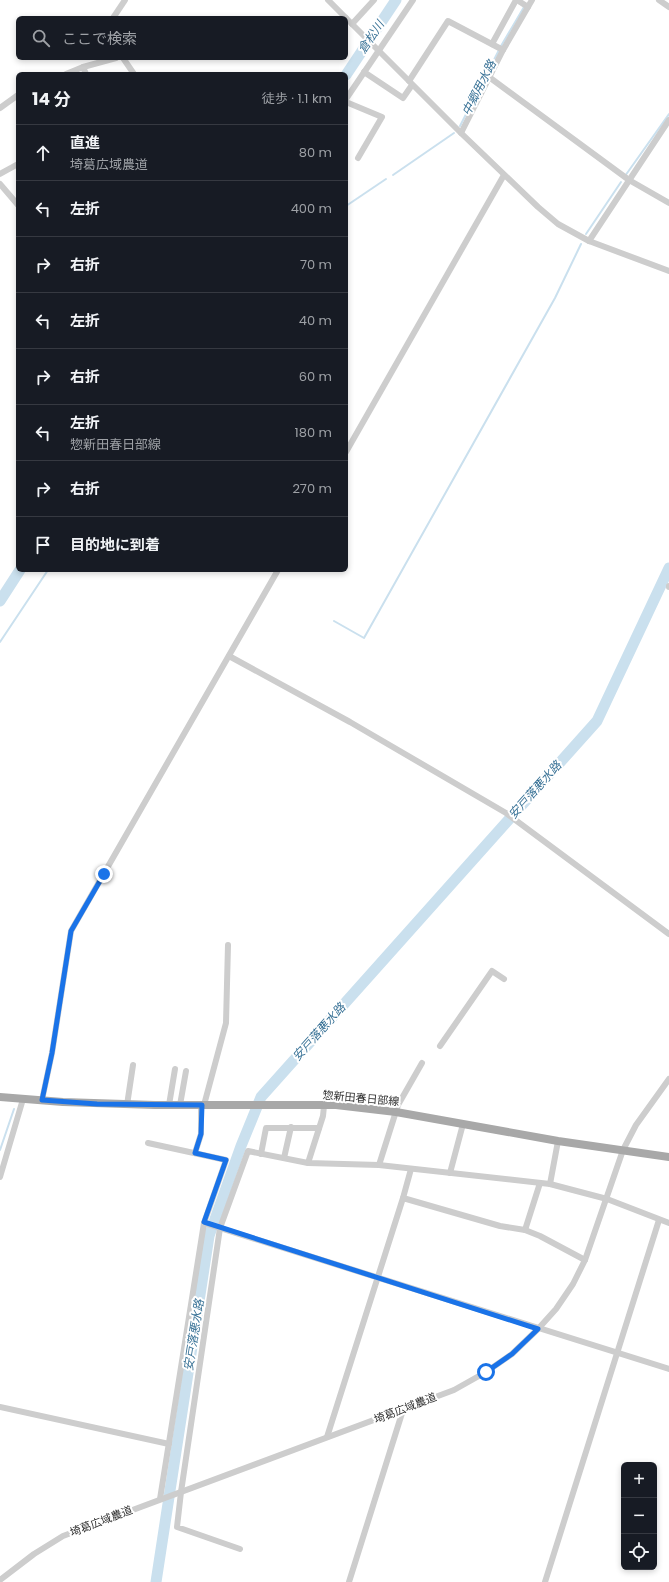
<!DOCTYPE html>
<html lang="ja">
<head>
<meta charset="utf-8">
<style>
  body { margin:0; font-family:Poppins,"Noto Sans JP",sans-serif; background:#20242c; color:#f1f3f6 }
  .controls { position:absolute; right:12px; bottom:12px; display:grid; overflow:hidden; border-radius:6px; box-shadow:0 2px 6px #0003 }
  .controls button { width:36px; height:36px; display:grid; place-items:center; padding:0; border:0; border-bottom:1px solid #363941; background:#171b24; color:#f1f3f6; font:20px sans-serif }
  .stop { position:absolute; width:12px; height:12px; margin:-9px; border:3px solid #1a73e8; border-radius:50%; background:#fff }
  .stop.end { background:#1a73e8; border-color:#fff; box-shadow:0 1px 4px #0008 }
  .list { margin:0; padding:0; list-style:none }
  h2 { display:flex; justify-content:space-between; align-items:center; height:52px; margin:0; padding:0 16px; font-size:17px }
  h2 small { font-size:13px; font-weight:400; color:#9ea1a6 }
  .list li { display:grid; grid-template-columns:26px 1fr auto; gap:12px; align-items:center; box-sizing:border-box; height:56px; padding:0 16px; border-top:1px solid #363941 }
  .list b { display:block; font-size:15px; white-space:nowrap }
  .list p { margin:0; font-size:13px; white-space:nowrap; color:#9ea1a6 }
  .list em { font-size:13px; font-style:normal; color:#9ea1a6 }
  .icon { flex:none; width:22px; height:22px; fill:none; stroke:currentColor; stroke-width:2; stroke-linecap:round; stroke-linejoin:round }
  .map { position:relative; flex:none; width:669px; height:1582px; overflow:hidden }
  .search { position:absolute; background:#171b24; box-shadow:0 2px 6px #0003; left:16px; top:16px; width:332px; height:44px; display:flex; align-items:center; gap:10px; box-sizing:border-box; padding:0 14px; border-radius:6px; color:#9ea1a6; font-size:15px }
  .panel { position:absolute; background:#171b24; box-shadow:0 2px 6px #0003; left:16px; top:72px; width:332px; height:500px; border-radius:6px }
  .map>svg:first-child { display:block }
</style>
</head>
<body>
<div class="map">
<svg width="669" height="1582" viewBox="0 0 669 1582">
  <rect width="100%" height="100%" fill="#fff"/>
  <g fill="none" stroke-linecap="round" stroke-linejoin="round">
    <!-- stream -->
    <g stroke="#cae0ee" stroke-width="2">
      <polyline points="501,46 524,7"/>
      <polyline points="460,126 499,50"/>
      <polyline points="393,175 454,133"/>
      <polyline points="625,176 669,114"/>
      <polyline points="346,206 386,179"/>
      <polyline points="586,234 621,182"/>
      <polyline points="334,621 364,638 555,298 581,244"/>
      <polyline points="0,642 48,570"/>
      <polyline points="0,1150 14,1109"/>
    </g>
    <!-- river -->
    <g stroke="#cae0ee" stroke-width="11">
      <polyline points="346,75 396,0"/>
      <polyline points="0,601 20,570"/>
      <polyline points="156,1582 209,1236 241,1146 261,1097 597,721 669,568"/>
    </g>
    <!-- minor -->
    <g stroke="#cdcdcd" stroke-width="6">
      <polyline points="328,0 346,18"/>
      <polyline points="517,0 528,7"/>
      <polyline points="659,0 669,7"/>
      <polyline points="113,18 125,0"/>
      <polyline points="346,18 461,133 538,207 558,224 589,241 669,271"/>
      <polyline points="352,24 374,0"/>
      <polyline points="492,44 516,0"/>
      <polyline points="123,58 134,74"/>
      <polyline points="364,72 403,98 412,85"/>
      <polyline points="66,74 83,67"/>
      <polyline points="86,74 83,67 116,58"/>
      <polyline points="489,77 629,180 669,203"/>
      <polyline points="409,81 448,21 503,50"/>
      <polyline points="346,99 413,0"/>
      <polyline points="346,102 382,117 358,158"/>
      <polyline points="0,108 18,95"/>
      <polyline points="461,133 503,50 532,0"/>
      <polyline points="0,174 18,164"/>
      <polyline points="0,184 18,205"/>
      <polyline points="589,241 669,120"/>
      <polyline points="346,452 504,175"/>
      <polyline points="669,586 669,587"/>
      <polyline points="229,656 350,722 506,813 669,934"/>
      <polyline points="440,1046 492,971 504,979"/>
      <polyline points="42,1100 52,1053 71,931 278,570"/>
      <polyline points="127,1105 133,1065"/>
      <polyline points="169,1105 175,1069"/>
      <polyline points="180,1105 186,1071"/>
      <polyline points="204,1105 226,1023 228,945"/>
      <polyline points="148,1143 226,1160 204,1223 160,1499"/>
      <polyline points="195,1153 201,1134 201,1105"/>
      <polyline points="261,1154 266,1128 319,1128"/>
      <polyline points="284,1158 291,1127"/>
      <polyline points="308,1163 323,1116 324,1106"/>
      <polyline points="379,1165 398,1105 422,1063"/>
      <polyline points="450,1173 463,1124"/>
      <polyline points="0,1177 23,1099"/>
      <polyline points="550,1184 558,1141"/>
      <polyline points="403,1198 411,1169"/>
      <polyline points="204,1223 669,1369"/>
      <polyline points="525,1230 540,1183"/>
      <polyline points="0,1407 169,1444"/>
      <polyline points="327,1437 403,1198 500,1226 525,1230 540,1236 585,1260"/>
      <polyline points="240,1549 177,1527 181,1492 220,1228 248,1151 308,1163 379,1165 550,1184 607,1199 669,1223"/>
      <polyline points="0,1580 34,1554 63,1536 454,1390 486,1372 512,1354 538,1329 556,1309 573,1284 585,1260 623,1150 636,1125 669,1079"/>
      <polyline points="349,1582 403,1410"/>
      <polyline points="545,1582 659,1220"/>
    </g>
    <!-- major -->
    <polyline stroke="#a8a8a8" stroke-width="8" points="0,1097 63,1102 155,1105 336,1105 396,1112 558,1141 669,1157"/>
  </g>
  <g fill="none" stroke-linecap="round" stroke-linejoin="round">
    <!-- route -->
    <polyline stroke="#1a73e8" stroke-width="5" points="104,874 71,931 52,1053 42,1100 97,1104 202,1105 201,1134 195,1153 226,1160 204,1222 538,1329 512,1354 486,1372"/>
  </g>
  <g text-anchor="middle" stroke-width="4" stroke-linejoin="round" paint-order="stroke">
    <!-- street labels -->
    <g font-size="11" fill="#303030" stroke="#fff">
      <text transform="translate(361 1098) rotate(5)" y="4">惣新田春日部線</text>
      <text transform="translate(405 1408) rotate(-21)" y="4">埼葛広域農道</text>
      <text transform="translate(101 1521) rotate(-21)" y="4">埼葛広域農道</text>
    </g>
    <!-- water labels -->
    <g font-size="12" font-style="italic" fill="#3a7397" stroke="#fff">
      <text transform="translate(371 37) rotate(-56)" y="4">倉松川</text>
      <text transform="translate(479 88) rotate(-63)" y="4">中郷用水路</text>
      <text transform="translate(535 790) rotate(-48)" y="4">安戸落悪水路</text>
      <text transform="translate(319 1032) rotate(-48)" y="4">安戸落悪水路</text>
      <text transform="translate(194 1335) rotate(-81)" y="4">安戸落悪水路</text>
    </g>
  </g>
</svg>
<div class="controls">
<button>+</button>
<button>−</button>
<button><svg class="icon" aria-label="locate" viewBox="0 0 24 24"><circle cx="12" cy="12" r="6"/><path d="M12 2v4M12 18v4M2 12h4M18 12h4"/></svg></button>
</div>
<div class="stop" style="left:486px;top:1372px"></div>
<div class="stop end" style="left:104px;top:874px"></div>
<div class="search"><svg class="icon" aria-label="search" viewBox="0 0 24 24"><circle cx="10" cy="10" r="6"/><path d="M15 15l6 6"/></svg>ここで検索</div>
<section class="panel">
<h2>14 分<small>徒歩 · 1.1 km</small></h2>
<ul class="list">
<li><svg class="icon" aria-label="ahead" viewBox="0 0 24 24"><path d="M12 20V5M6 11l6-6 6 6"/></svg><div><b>直進</b><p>埼葛広域農道</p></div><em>80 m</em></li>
<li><svg class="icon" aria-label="left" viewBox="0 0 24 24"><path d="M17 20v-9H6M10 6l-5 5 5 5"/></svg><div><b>左折</b></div><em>400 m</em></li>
<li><svg class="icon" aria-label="right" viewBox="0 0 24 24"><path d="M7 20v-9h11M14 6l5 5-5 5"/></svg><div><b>右折</b></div><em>70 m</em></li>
<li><svg class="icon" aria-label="left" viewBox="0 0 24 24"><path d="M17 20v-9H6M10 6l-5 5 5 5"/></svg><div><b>左折</b></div><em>40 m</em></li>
<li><svg class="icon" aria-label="right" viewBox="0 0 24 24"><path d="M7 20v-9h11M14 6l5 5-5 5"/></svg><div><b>右折</b></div><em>60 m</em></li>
<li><svg class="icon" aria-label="left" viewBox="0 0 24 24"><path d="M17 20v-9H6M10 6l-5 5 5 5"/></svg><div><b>左折</b><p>惣新田春日部線</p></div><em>180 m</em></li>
<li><svg class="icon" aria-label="right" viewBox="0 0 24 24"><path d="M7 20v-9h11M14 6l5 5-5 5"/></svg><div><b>右折</b></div><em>270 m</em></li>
<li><svg class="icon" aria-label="arrive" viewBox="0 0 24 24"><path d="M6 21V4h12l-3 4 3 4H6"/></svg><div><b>目的地に到着</b></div></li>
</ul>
</section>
</div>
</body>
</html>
